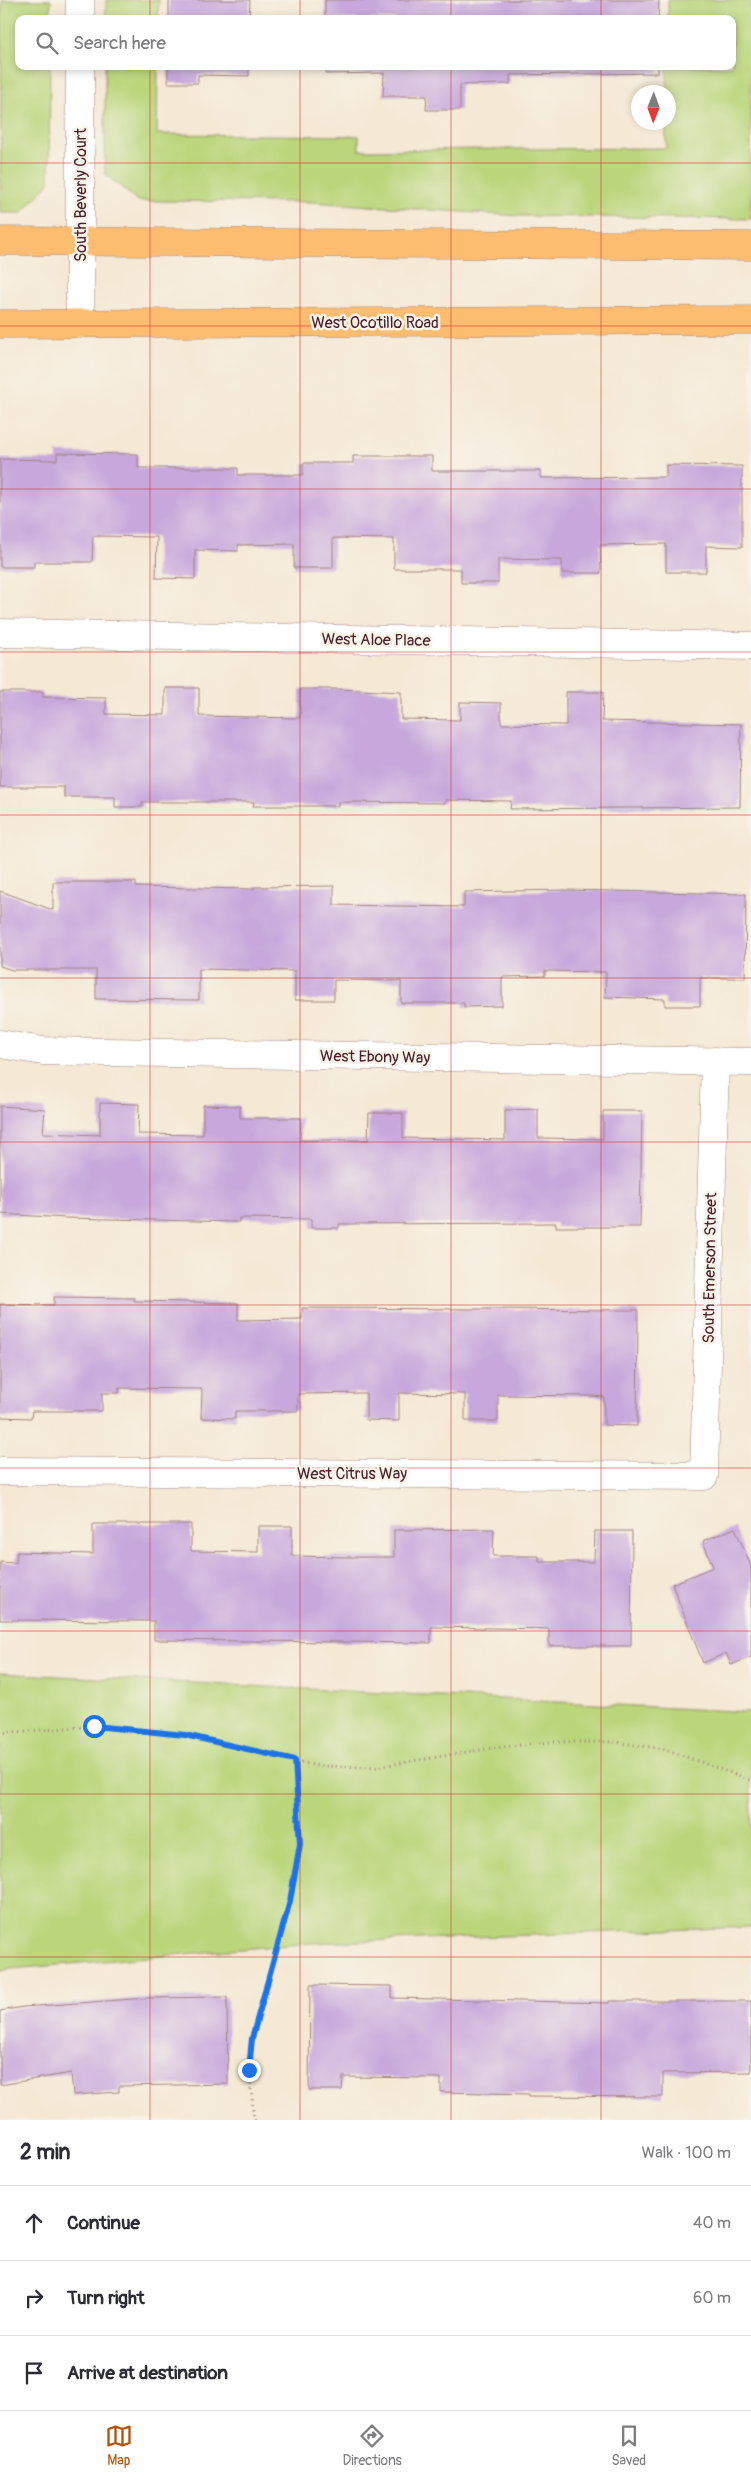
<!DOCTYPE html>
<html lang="en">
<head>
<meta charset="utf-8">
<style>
  body { margin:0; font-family:Pangolin,sans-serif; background:#f7f7f7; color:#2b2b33 }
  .compass { position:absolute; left:631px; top:85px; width:45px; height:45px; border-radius:50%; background:#fff; box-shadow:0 2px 8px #0003; rotate:181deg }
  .stop { position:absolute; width:15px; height:15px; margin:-11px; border:4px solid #1a73e8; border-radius:50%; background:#fff }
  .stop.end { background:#1a73e8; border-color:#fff; box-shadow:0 1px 5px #0008 }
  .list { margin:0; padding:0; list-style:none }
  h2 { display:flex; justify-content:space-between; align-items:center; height:65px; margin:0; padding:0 20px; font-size:21px }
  h2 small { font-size:16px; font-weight:400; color:#7c7c81 }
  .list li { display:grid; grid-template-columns:32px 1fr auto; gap:15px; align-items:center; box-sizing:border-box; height:75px; padding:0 20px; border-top:1px solid #e1e1e2 }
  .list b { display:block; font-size:19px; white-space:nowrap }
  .list em { font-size:16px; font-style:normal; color:#7c7c81 }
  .icon { flex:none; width:28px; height:28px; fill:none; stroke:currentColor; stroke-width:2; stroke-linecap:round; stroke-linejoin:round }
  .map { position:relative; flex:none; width:751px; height:2120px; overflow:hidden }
  .search { position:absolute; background:#fff; box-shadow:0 2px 8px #0003; left:15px; right:15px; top:15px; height:55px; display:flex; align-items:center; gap:12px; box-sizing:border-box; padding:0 18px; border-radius:10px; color:#7c7c81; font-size:19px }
  .sheet { height:290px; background:#fff }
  nav { display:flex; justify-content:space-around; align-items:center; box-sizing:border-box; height:70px; border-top:1px solid #e1e1e2; background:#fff; font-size:14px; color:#7c7c81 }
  nav a { display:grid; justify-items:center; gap:2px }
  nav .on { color:#b45309 }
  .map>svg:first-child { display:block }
</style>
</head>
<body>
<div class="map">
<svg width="751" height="2120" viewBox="0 0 751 2120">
  <rect width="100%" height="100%" fill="#f7f3e8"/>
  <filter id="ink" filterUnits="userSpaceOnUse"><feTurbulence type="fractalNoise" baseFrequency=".02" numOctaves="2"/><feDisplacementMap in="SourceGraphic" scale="10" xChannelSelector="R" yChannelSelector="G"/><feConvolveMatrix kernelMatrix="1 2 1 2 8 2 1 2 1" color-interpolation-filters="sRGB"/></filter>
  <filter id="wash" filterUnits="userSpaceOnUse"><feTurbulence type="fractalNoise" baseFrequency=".0096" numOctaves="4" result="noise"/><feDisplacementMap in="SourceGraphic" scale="20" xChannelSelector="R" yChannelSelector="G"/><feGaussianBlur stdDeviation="1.12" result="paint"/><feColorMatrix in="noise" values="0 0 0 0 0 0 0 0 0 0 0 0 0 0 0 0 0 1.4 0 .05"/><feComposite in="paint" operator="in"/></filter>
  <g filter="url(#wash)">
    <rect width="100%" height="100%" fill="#f5e8d4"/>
    <!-- green -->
    <g fill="#bad57a" stroke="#827a52">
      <polygon points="2,0 51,0 50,19 19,19 19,66 50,66 49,183 22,213 0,213"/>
      <polygon points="106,0 159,0 158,19 106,19"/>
      <polygon points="668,0 751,0 751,219 521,216 311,202 138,201 105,174 105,66 158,66 157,134 359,136 359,150 666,148 666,123 668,122 667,66 732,66 732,19 668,19"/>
      <polygon points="0,1673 751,1712 751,1927 311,1943 0,1970"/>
    </g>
    <g id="blocks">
      <!-- building -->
      <g fill="#c7a7dc">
        <polygon points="169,0 250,0 249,19 169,19"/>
        <polygon points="325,0 659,0 658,19 325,19"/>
        <polygon points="168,66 249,66 249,76 198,75 198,83 168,83"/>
        <polygon points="326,66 658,66 658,73 510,75 510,84 460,85 460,110 426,110 427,96 383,96 384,73 326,74"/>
        <polygon points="57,453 138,454 138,468 238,468 238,475 303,475 303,463 353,463 353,456 432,456 432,471 541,471 541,478 666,477 666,465 742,466 742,547 706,546 706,572 666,572 666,544 600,545 601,573 562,573 562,560 498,559 498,583 461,583 461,569 394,569 394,539 333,538 333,568 294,568 294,544 238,545 238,551 195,550 195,579 156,578 157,537 93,536 92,562 34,562 34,567 0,567 0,459 57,460"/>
        <polygon points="165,688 199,688 199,716 300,718 300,689 339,689 401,692 401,719 460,720 460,702 501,703 501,724 566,725 566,692 603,692 602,721 741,724 740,807 510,809 511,801 445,800 445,803 338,802 338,806 253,806 254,802 142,802 142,807 115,807 115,797 64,797 64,787 0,787 0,692 43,692 43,697 106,698 106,714 165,715"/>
        <polygon points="53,882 136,882 136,887 254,889 254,887 334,886 334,905 464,907 464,892 565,890 746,894 745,978 700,978 700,1006 665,1006 665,999 605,997 606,972 545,971 545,976 502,977 502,1006 464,1007 464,1003 401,1003 401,981 334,980 334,1000 295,1000 295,971 199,969 199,1000 96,999 96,970 12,970 0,966 0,891 53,910"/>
        <polygon points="100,1103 139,1104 138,1134 203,1135 203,1105 240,1106 240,1118 301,1118 300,1140 368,1140 369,1113 403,1113 403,1138 505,1140 505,1110 538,1109 538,1138 603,1139 603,1111 642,1111 640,1227 556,1227 556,1223 339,1224 339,1228 311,1228 311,1219 239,1218 239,1222 66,1218 0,1214 0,1106 45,1109 43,1133 100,1135"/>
        <polygon points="54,1297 134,1298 134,1301 238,1303 238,1320 302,1319 302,1308 638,1310 637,1426 604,1425 604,1397 593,1396 498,1395 498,1421 465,1421 465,1394 399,1393 399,1421 366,1420 366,1393 298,1394 298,1411 235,1411 235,1419 201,1418 202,1389 119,1388 119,1393 102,1393 102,1411 32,1411 31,1418 0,1417 0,1304 54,1305"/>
        <polygon points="93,1524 191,1524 191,1551 258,1552 258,1526 292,1526 292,1556 350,1557 394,1557 394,1530 494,1529 493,1556 539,1556 539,1562 594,1562 595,1531 632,1531 631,1646 549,1646 549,1629 431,1627 431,1643 154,1640 154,1621 0,1620 0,1562 16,1563 17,1552 93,1554"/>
        <polygon points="735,1528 751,1566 751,1657 731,1665 726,1653 703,1663 672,1584 713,1567 703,1541"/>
        <polygon points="310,1985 392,1986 392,1998 609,2003 609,2001 751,2001 751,2072 663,2073 663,2097 529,2096 529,2094 441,2092 441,2078 343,2077 342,2090 309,2090"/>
        <polygon points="227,1997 228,2084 119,2086 119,2092 73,2095 71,2073 0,2085 0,2011 23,2007 147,1998"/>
      </g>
    </g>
  </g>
  <g filter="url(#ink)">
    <use href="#blocks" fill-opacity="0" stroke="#a08480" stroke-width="1"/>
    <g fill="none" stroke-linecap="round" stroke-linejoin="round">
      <defs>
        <g id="minor">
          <polyline points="80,0 80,19"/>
          <polyline points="80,66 80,324"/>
          <polyline points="0,633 751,646"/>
          <polyline points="0,1044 43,1051 751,1062"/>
          <polyline points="0,1471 704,1476 715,1061"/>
        </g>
        <g id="major">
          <polyline points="0,241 751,246"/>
          <polyline points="0,324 751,320"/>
        </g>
      </defs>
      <!-- minor casing -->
      <use href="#minor" stroke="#a08480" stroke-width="29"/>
      <!-- major casing -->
      <use href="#major" stroke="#a08480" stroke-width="29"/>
      <!-- path -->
      <g stroke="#a08480" stroke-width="3" stroke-dasharray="1 4" stroke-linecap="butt">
        <polyline points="0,1733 94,1726 185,1735 318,1766 376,1767 492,1748 549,1742 614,1742 664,1749 751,1780"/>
        <polyline points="254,2120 249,2070 252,2038 290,1901 300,1845 295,1760"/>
      </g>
      <!-- minor -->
      <use href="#minor" stroke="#fff" stroke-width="28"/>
      <!-- major -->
      <use href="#major" stroke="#fcbd6f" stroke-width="28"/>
    </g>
  </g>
  <g fill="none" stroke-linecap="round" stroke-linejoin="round" filter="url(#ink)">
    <!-- route -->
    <polyline stroke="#1a73e8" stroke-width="6" points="94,1726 185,1735 295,1760 300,1844 290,1901 252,2038 249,2070"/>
  </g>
  <!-- grid -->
  <path fill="none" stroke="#d62828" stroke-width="1" stroke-opacity="0.55" d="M 150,0 L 150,19M 300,0 L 300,19M 451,0 L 451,19M 601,0 L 601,19M 150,66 L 150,2120M 300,66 L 300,2120M 451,66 L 451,2120M 601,66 L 601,2120M 0,163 L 751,163M 0,326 L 751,326M 0,489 L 751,489M 0,652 L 751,652M 0,815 L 751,815M 0,978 L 751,978M 0,1142 L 751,1142M 0,1305 L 751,1305M 0,1468 L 751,1468M 0,1631 L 751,1631M 0,1794 L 751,1794M 0,1957 L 751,1957"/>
  <g text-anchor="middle" stroke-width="5" stroke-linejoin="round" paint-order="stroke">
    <!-- street labels -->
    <g font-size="16" fill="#4a1f2b" stroke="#f7f3e8">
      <text transform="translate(80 195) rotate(-90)" y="6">South Beverly Court</text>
      <text x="375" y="328">West Ocotillo Road</text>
      <text transform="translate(376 639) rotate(1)" y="6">West Aloe Place</text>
      <text transform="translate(375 1056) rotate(1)" y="6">West Ebony Way</text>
      <text transform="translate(709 1268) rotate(-89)" y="6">South Emerson Street</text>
      <text x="352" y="1479">West Citrus Way</text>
    </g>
  </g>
</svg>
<svg class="compass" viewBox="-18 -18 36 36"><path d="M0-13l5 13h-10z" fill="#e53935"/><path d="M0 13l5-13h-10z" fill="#7c7c81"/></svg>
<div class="stop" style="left:94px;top:1726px"></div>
<div class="stop end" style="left:249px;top:2070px"></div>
<div class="search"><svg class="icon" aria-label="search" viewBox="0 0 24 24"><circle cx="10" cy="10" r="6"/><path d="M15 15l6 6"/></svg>Search here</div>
</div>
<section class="sheet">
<h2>2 min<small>Walk · 100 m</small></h2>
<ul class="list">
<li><svg class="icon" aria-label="ahead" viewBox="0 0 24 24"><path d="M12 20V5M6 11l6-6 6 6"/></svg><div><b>Continue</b></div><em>40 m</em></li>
<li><svg class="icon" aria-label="right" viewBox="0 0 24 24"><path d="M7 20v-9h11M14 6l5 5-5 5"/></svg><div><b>Turn right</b></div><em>60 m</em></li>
<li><svg class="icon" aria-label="arrive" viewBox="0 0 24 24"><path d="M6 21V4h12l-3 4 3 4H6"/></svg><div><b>Arrive at destination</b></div></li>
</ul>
</section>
<nav>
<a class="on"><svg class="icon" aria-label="map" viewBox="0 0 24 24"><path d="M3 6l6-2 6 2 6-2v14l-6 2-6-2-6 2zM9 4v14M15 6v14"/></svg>Map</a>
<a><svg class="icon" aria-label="directions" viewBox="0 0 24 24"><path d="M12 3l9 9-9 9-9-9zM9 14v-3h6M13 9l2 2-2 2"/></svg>Directions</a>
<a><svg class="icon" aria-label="saved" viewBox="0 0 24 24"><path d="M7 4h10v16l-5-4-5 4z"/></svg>Saved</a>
</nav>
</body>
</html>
